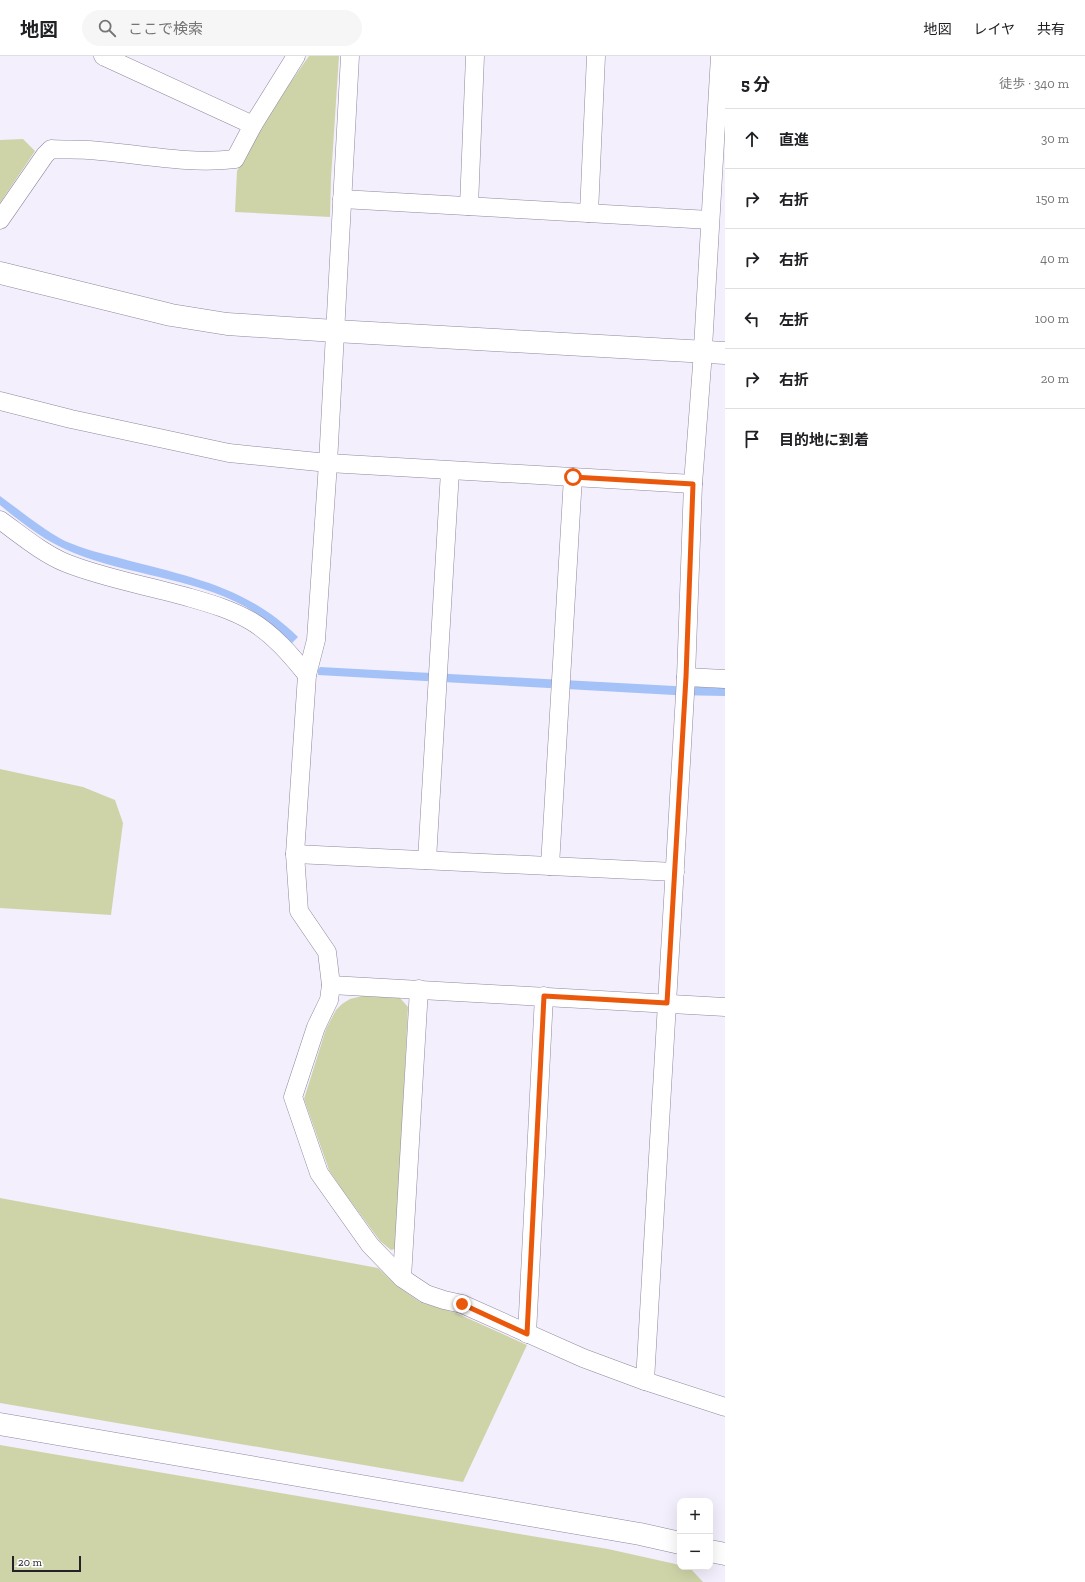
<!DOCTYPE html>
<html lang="ja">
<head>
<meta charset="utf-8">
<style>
  body { margin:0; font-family:"Zilla Slab","Noto Sans JP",serif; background:#f6f6f6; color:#202124 }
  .controls { position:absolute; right:12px; bottom:12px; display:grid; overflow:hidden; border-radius:8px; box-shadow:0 4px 16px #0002 }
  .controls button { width:36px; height:36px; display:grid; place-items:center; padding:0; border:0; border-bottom:1px solid #e0e0e0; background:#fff; color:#202124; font:20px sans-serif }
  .scale { position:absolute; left:12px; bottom:10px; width:69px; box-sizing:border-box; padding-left:4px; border:2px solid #242129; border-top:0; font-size:11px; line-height:14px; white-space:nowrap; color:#242129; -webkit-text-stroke:3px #fff; paint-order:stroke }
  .stop { position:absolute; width:12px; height:12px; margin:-9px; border:3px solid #ea580c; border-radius:50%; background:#fff }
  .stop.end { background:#ea580c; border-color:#fff; box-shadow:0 1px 4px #0008 }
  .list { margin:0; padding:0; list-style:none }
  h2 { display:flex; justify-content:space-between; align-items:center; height:52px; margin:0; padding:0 16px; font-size:17px }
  h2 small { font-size:13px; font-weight:400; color:#757577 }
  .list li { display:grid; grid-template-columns:26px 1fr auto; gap:12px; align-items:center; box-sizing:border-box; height:60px; padding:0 16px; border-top:1px solid #e0e0e0 }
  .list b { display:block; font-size:15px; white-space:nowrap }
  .list em { font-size:13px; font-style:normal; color:#757577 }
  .icon { flex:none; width:22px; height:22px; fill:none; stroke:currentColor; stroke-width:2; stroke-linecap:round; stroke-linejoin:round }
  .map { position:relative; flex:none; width:725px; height:1526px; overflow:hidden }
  header { display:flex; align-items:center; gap:24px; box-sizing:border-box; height:56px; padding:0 20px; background:#fff; border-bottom:1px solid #e0e0e0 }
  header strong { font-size:19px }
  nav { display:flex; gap:22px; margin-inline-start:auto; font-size:14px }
  .search { width:280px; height:36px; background:#f6f6f6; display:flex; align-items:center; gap:10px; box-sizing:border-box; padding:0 14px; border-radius:22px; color:#757577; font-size:15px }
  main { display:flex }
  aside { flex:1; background:#fff }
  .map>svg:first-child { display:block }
</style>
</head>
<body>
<header>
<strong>地図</strong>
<div class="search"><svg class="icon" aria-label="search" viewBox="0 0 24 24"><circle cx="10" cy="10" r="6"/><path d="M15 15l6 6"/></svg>ここで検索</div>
<nav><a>地図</a><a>レイヤ</a><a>共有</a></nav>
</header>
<main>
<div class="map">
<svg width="725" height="1526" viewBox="0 0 725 1526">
  <rect width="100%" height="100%" fill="#f4effd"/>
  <!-- green -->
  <g fill="#cfd4a8">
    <polygon points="309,0 339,0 331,122 330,161 235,156 237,115 271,54"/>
    <polygon points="23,83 35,95 0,147 0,84"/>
    <polygon points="0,713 83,731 115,744 123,767 111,859 0,852"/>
    <polygon points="362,940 400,942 408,951 398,1156 395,1193 391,1194 380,1185 344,1136 329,1114 304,1043 326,973 336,954 342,948 350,943"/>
    <polygon points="0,1142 378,1212 397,1230 420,1246 456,1257 527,1289 463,1426 0,1347"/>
    <polygon points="0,1389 608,1493 680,1509 680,1511 689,1511 703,1526 0,1526"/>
  </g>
  <!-- water -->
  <g fill="#a4c2f7">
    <path d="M 0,440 C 21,455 42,473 65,485 C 83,493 104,498 123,503 C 190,521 246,530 298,581 L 292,587 C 278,573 262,560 244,550 C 192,522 129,519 74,497 C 46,486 23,468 0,449 Z"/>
    <polygon points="320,611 674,630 725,632 725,640 674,639 318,619 318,614"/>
  </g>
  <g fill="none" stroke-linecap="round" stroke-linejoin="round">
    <defs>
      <g id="minor">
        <polyline points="103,0 253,69"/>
        <polyline points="350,0 328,407 316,584 307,619 295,798 299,855 327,896 331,929 329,944 316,971 293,1041 319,1117 370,1189 402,1222 426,1238 444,1244 462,1248 583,1302 645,1325 725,1351"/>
        <polyline points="342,143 710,164"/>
        <polyline points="469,150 475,0"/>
        <polyline points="589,157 596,0"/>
        <path d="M 0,164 L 45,99 L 51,93 C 64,94 76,93 88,94 C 137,97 186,109 235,103 L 253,69 L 296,0"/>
        <polyline points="0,345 71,363 229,397 328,407 693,428"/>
        <path d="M 0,464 C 21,479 42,497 66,507 C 106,523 150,530 191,542 C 212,548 232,554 251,565 C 273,578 291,599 307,619"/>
        <polyline points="686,621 725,623"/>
        <polyline points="295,798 675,816"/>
        <polyline points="427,804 450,415"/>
        <polyline points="550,810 573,421"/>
        <polyline points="331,929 725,951"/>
        <polyline points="402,1222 419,933"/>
        <polyline points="527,1278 544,940"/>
        <polyline points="645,1325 686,621 693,428 702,309 720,0"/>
      </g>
      <g id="tertiary">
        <polyline points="0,217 171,259 227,268 335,275 725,297"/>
        <polyline points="0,1368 640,1478 680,1487"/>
        <polyline points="710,1495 725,1498"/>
      </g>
    </defs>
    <!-- minor casing -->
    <use href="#minor" stroke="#8f879c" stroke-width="19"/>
    <!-- tertiary casing -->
    <use href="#tertiary" stroke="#8f879c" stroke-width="23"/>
    <!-- minor -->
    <use href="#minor" stroke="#fff" stroke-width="18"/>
    <!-- tertiary -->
    <use href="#tertiary" stroke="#fff" stroke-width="22"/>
  </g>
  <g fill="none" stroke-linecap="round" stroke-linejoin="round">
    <!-- route -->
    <polyline stroke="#ea580c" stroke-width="5" points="462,1248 527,1278 544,940 667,947 686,621 693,428 573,421"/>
  </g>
</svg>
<div class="controls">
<button>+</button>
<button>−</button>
</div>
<div class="scale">20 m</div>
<div class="stop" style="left:573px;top:421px"></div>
<div class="stop end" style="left:462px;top:1248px"></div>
</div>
<aside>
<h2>5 分<small>徒歩 · 340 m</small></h2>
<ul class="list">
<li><svg class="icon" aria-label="ahead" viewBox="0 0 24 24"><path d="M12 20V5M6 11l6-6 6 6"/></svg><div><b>直進</b></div><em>30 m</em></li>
<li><svg class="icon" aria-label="right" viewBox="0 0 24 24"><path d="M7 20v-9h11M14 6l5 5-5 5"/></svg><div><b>右折</b></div><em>150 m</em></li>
<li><svg class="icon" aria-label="right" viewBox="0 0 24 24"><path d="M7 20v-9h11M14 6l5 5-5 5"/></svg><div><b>右折</b></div><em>40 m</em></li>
<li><svg class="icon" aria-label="left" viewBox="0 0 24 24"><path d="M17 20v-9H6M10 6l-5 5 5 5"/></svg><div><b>左折</b></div><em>100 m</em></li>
<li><svg class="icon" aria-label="right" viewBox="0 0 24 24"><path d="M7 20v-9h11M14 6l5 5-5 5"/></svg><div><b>右折</b></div><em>20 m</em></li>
<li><svg class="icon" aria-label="arrive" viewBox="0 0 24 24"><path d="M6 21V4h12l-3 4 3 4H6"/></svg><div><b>目的地に到着</b></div></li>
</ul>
</aside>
</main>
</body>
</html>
